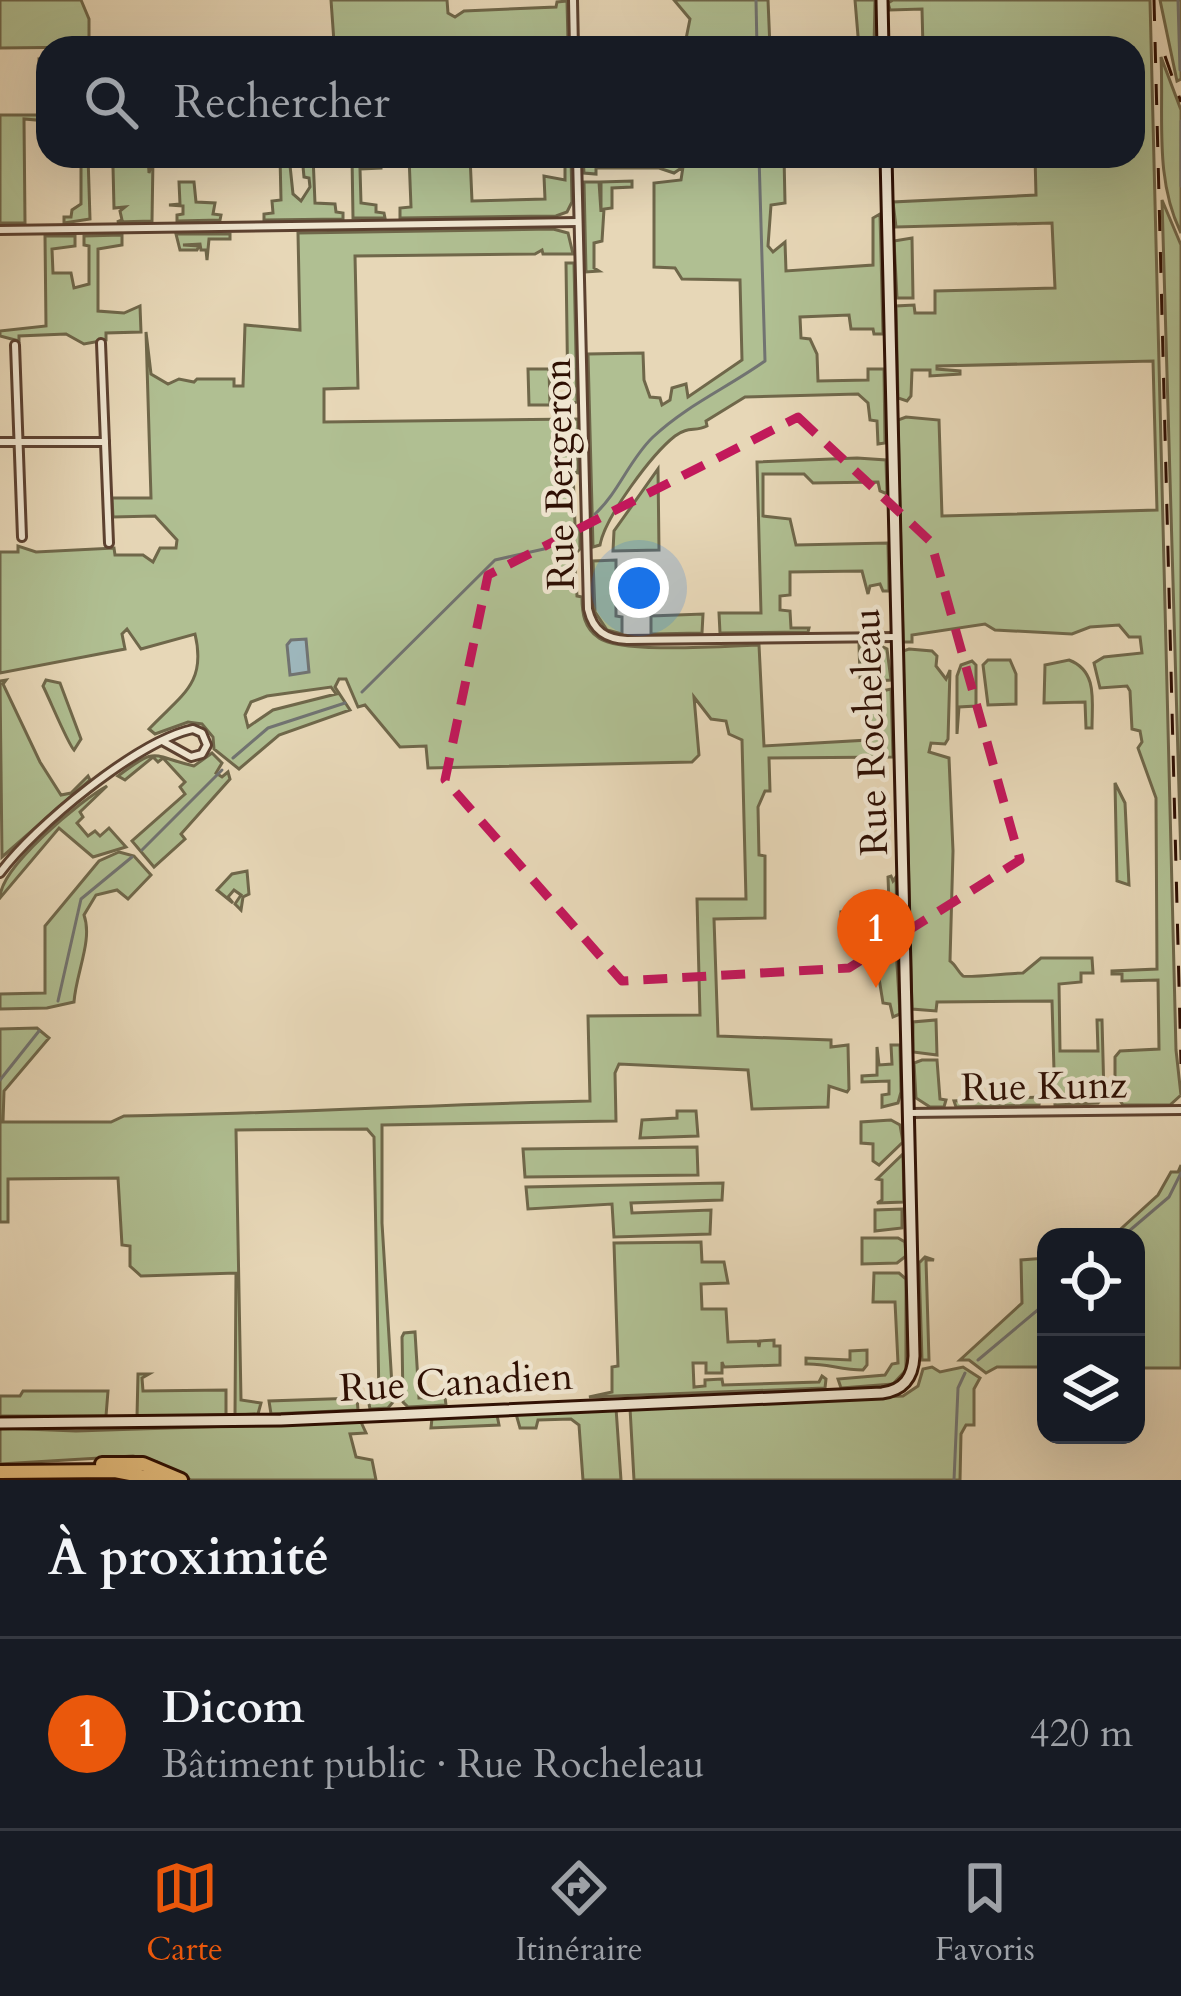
<!DOCTYPE html>
<html lang="fr">
<head>
<meta charset="utf-8">
<style>
  body { margin:0; font-family:Cardo,serif; background:#20242c; color:#f1f3f6 }
  .controls { position:absolute; right:36px; bottom:36px; display:grid; overflow:hidden; border-radius:24px; box-shadow:0 12px 48px #0002 }
  .controls button { width:108px; height:108px; display:grid; place-items:center; padding:0; border:0; border-bottom:3px solid #363941; background:#171b24; color:#f1f3f6; font:60px sans-serif }
  .you { position:absolute; left:639px; top:588px; width:42px; height:42px; margin:-30px; border:9px solid #fff; border-radius:50%; background:#1a73e8; box-shadow:0 0 0 18px #1a73e833 }
  .badge { display:grid; place-items:center; width:78px; height:78px; border-radius:50%; background:#ea580c; color:#fff; font-size:39px; font-weight:700 }
  .pin { position:absolute; translate:-50% -99px; filter:drop-shadow(0 3px 6px #0008) }
  .pin::after { content:''; position:absolute; top:63px; width:42px; height:36px; background:inherit; clip-path:polygon(0 0,100% 0,50% 100%) }
  .list { margin:0; padding:0; list-style:none }
  h2 { display:flex; justify-content:space-between; align-items:center; height:156px; margin:0; padding:0 48px; font-size:51px }
  h2 small { font-size:39px; font-weight:400; color:#9ea1a6 }
  .list li { display:grid; grid-template-columns:78px 1fr auto; gap:36px; align-items:center; box-sizing:border-box; height:192px; padding:0 48px; border-top:3px solid #363941 }
  .list b { display:block; font-size:45px; white-space:nowrap }
  .list p { margin:0; font-size:39px; white-space:nowrap; color:#9ea1a6 }
  .list em { font-size:39px; font-style:normal; color:#9ea1a6 }
  .icon { flex:none; width:66px; height:66px; fill:none; stroke:currentColor; stroke-width:2; stroke-linecap:round; stroke-linejoin:round }
  .map { position:relative; flex:none; width:1181px; height:1480px; overflow:hidden }
  .search { position:absolute; background:#171b24; box-shadow:0 12px 48px #0002; left:36px; right:36px; top:36px; height:132px; display:flex; align-items:center; gap:30px; box-sizing:border-box; padding:0 42px; border-radius:36px; color:#9ea1a6; font-size:45px }
  .sheet { height:348px; background:#171b24 }
  nav { display:flex; justify-content:space-around; align-items:center; box-sizing:border-box; height:168px; border-top:3px solid #363941; background:#171b24; font-size:33px; color:#9ea1a6 }
  nav a { display:grid; justify-items:center; gap:6px }
  nav .on { color:#ea580c }
  .map>svg:first-child { display:block }
</style>
</head>
<body>
<div class="map">
<svg width="1181" height="1480" viewBox="0 0 1181 1480">
  <rect width="100%" height="100%" fill="#e7d7b7"/>
  <filter id="stains"><feTurbulence type="fractalNoise" baseFrequency=".00167" numOctaves="4"/><feColorMatrix values="0 0 0 0 .2 0 0 0 0 .09 0 0 0 0 .02 0 0 0 .5 -.17"/></filter>
  <radialGradient id="worn" r=".72"><stop offset=".6" stop-color="#630" stop-opacity="0"/><stop offset="1" stop-color="#630" stop-opacity=".3"/></radialGradient>
  <!-- green -->
  <g fill="#b0bf92" stroke="#6f674a" stroke-width="3" fill-rule="evenodd">
    <polygon points="0,0 81,0 89,19 89,47 0,48"/>
    <polygon points="331,0 447,0 448,13 455,17 464,11 556,7 557,2 567,1 568,41 555,39 552,46 556,48 346,48 334,42"/>
    <polygon points="674,0 768,0 770,48 660,48 685,44 690,19"/>
    <polygon points="855,0 875,0 874,48 859,48"/>
    <polygon points="893,0 1150,0 1176,1050 1181,1095 1170,1105 1123,1105 1115,1093 1115,1057 1120,1051 1159,1049 1158,980 1122,981 1122,974 1112,974 1112,971 1157,969 1156,798 1138,748 1142,742 1140,731 1132,729 1130,691 1127,686 1100,688 1094,663 1104,657 1142,653 1140,637 1129,637 1119,625 1090,627 1072,634 995,630 985,624 912,635 912,642 903,642 898,420 906,417 939,420 942,516 1157,510 1153,361 937,366 937,369 960,371 960,374 930,376 930,370 912,370 911,396 907,401 898,398 896,306 914,305 915,313 935,313 935,291 1055,288 1052,223 896,227 893,202 1036,195 1035,156 1133,156 1133,48 923,48 922,9 890,10 888,3"/>
    <polygon points="1160,0 1181,0 1181,79 1177,81"/>
    <path d="M 1161,57 L 1181,110 L 1181,233 C 1154,178 1164,116 1161,57 Z"/>
    <polygon points="39,59 46,60 42,116 48,121 24,119 25,223 0,223 0,115 38,115"/>
    <polygon points="81,156 88,156 90,219 64,223 64,217 71,217 72,210 81,204"/>
    <polygon points="110,156 148,156 149,173 153,159 152,221 117,222 122,220 120,211 125,207 114,208 113,167 109,166 116,160"/>
    <polygon points="280,156 289,156 293,194 301,201 310,187 309,178 304,177 302,156 313,156 315,203 335,204 336,212 343,213 343,219 264,220 264,214 273,213 272,201 281,200"/>
    <polygon points="352,156 394,156 381,158 381,168 360,169 361,203 376,205 376,212 384,213 385,218 353,218"/>
    <polygon points="409,156 470,156 472,201 545,199 544,176 565,180 565,156 571,156 572,202 567,212 556,216 400,218 400,208 411,207"/>
    <path d="M 583,156 L 784,156 L 785,203 L 771,205 L 768,246 L 773,252 L 785,242 L 786,271 L 873,265 L 873,218 L 880,214 L 883,334 L 874,334 L 873,329 L 851,329 L 849,315 L 800,317 L 801,338 L 810,339 L 817,354 L 818,381 L 868,380 L 868,369 L 884,369 L 885,443 L 878,444 L 877,421 L 870,420 L 868,403 L 858,394 L 745,397 L 706,421 L 707,426 C 695,432 688,426 675,436 C 652,454 605,517 600,545 L 593,547 L 588,354 L 643,353 L 644,380 L 650,397 L 660,398 L 662,405 L 670,400 L 672,388 L 686,384 L 688,397 L 742,360 L 740,280 L 682,279 L 675,268 L 654,267 L 654,183 L 681,180 L 683,167 L 674,173 L 659,168 L 596,168 L 596,174 L 584,173 Z"/>
    <polygon points="632,181 632,187 612,188 612,208 604,209 602,241 594,243 594,268 599,271 586,272 584,182 599,182 601,212 601,182"/>
    <polygon points="179,182 194,182 196,202 215,203 213,214 221,215 220,220 177,221 177,215 183,214 183,206 169,205 180,204"/>
    <polygon points="1162,200 1181,245 1181,860"/>
    <path d="M 553,229 L 568,233 L 573,254 L 543,254 L 542,250 L 535,254 L 355,256 L 358,388 L 324,389 L 324,422 L 578,419 L 578,445 L 573,447 L 573,459 L 578,459 L 578,473 L 573,472 L 575,525 L 580,528 L 580,549 L 574,555 L 577,596 L 582,597 C 582,613 584,628 599,638 C 621,654 727,646 759,645 L 764,746 L 868,740 L 867,691 L 869,703 L 882,703 L 882,691 L 891,689 L 893,757 L 769,758 L 770,791 L 765,791 L 758,807 L 759,855 L 765,856 L 765,918 L 714,919 L 718,1036 L 831,1040 L 831,1047 L 848,1045 L 849,1089 L 847,1092 L 829,1086 L 828,1107 L 752,1109 L 748,1070 L 619,1064 L 615,1073 L 616,1121 L 382,1125 L 382,1223 L 393,1402 L 388,1408 L 370,1409 L 368,1399 L 379,1397 L 374,1137 L 367,1129 L 236,1130 L 241,1400 L 261,1403 L 258,1414 L 235,1415 L 236,1273 L 141,1276 L 130,1266 L 130,1246 L 122,1245 L 118,1178 L 8,1179 L 8,1222 L 0,1222 L 0,1029 L 37,1028 L 49,1038 L 4,1091 L 3,1122 L 111,1122 L 124,1116 C 279,1114 434,1104 590,1101 L 588,1016 L 700,1015 L 697,899 L 746,899 L 742,740 L 729,734 L 726,721 L 711,719 L 694,697 L 699,755 L 692,762 L 428,768 L 426,746 L 400,747 L 365,705 L 358,707 L 346,679 L 339,679 L 335,687 L 350,710 L 279,735 L 239,769 L 214,749 L 213,737 L 202,724 L 188,722 L 155,734 L 149,729 C 181,695 207,684 195,634 L 141,649 L 127,629 L 122,634 L 125,649 L 0,673 L 0,552 L 18,552 L 18,546 L 36,552 L 114,548 L 115,555 L 143,555 L 153,562 L 160,548 L 176,548 L 177,540 L 155,516 L 113,517 L 112,498 L 151,498 L 146,332 L 151,374 L 168,384 L 179,379 L 194,382 L 197,379 L 234,379 L 234,386 L 243,386 L 245,325 L 300,330 L 298,233 ZM 331,687 L 336,694 L 273,710 L 248,727 L 245,715 L 251,702 L 267,696 Z"/>
    <polygon points="176,234 230,234 230,239 209,239 207,260 206,250 201,250 200,244 183,245 199,246 197,250 180,250"/>
    <polygon points="122,235 122,245 98,249 98,311 124,313 140,306 141,332 106,333 106,340 84,344 66,334 19,336 19,341 0,336 0,331 46,326 45,236 75,236 75,246 52,249 53,273 71,273 74,288 89,284 89,246 84,245 84,236"/>
    <polygon points="912,238 913,298 897,298 894,241"/>
    <polygon points="566,263 574,263 577,402 568,404"/>
    <polygon points="528,369 549,369 550,405 529,405"/>
    <polygon points="857,458 886,460 887,494 880,491 878,482 813,483 804,474 763,474 763,516 790,519 796,545 888,543 889,591 883,591 880,584 870,586 868,594 862,571 790,572 790,595 780,596 780,610 790,611 791,628 809,628 808,632 720,633 719,613 761,613 757,462"/>
    <polygon points="658,469 659,550 613,551 614,531"/>
    <polygon points="616,560 616,616 622,617 622,634 607,630 595,612 593,561"/>
    <polygon points="703,614 702,633 651,634 651,616"/>
    <polygon points="859,644 877,644 887,649 891,680 875,681 867,674 860,677"/>
    <path d="M 909,649 L 932,651 L 937,656 L 936,666 L 946,679 L 950,670 L 948,739 L 945,744 L 931,743 L 929,752 L 949,758 L 953,851 L 950,961 C 956,965 958,972 963,976 C 966,978 1013,973 1023,973 L 1041,958 L 1092,958 L 1093,973 L 1081,973 L 1081,982 L 1059,984 L 1060,1051 L 1098,1051 L 1097,1020 L 1102,1020 L 1104,1096 L 1098,1103 L 1055,1105 L 1052,1001 L 937,1002 L 936,1011 L 912,1009 L 903,651 Z"/>
    <polygon points="988,660 1010,660 1016,674 1016,704 988,705 983,665"/>
    <path d="M 1069,660 C 1098,671 1092,701 1092,728 L 1086,728 L 1085,702 L 1044,703 L 1045,665 Z"/>
    <polygon points="972,661 976,665 976,706 959,707 957,734 957,676 961,665"/>
    <polygon points="6,680 3,684 40,762 61,795 71,793 88,776 90,780 2,857 0,681"/>
    <path d="M 46,680 L 60,683 L 81,739 L 74,750 C 68,744 50,700 43,686 Z"/>
    <path d="M 212,753 L 222,763 L 216,773 L 222,777 L 228,772 L 230,779 L 181,834 L 185,839 L 154,867 L 132,841 L 185,794 L 180,787 L 185,782 L 163,758 L 158,762 L 153,757 L 125,780 L 118,776 C 159,745 150,756 194,766 Z"/>
    <polygon points="1115,783 1125,803 1129,885 1117,881"/>
    <path d="M 107,786 L 80,812 L 83,817 L 77,823 L 88,836 L 95,831 L 100,836 L 109,828 L 126,847 L 93,857 L 59,828 L 0,898 C 0,867 81,800 107,786 Z"/>
    <path d="M 119,852 L 134,856 L 151,875 L 128,899 L 117,890 L 96,895 L 84,915 C 93,940 76,973 74,1002 L 47,1008 L 0,1009 L 0,994 L 45,993 L 45,926 L 99,861 Z"/>
    <polygon points="247,871 249,894 243,897 241,910 235,904 241,895 234,890 228,897 233,903 217,890 232,874"/>
    <polygon points="891,876 893,881 896,877 897,929 889,930 889,919 841,920 841,912 875,910 875,902 889,901 888,877"/>
    <polygon points="896,948 900,1014 893,1017 890,1004 883,1003 878,972 870,971 877,957"/>
    <polygon points="936,1020 937,1055 913,1052 913,1022"/>
    <polygon points="891,1045 900,1045 901,1092 898,1103 882,1107 882,1095 889,1094 889,1081 862,1082 862,1076 877,1075 877,1047 879,1065 892,1064"/>
    <polygon points="922,1060 937,1060 940,1099 946,1100 944,1107 930,1107 916,1098 914,1063"/>
    <polygon points="1040,1097 1039,1105 956,1107 954,1101"/>
    <polygon points="677,1111 696,1111 698,1136 640,1138 642,1120 677,1118"/>
    <polygon points="891,1120 900,1125 903,1142 879,1165 873,1161 873,1144 861,1143 861,1122"/>
    <polygon points="697,1147 698,1175 525,1177 523,1149"/>
    <polygon points="903,1154 904,1202 877,1203 882,1200 882,1180 877,1179"/>
    <polygon points="1181,1165 1181,1368 1136,1368 1136,1237 1112,1237 1158,1195 1171,1172 1178,1172"/>
    <polygon points="723,1183 722,1200 631,1203 632,1213 711,1210 710,1234 614,1237 612,1204 528,1209 526,1187"/>
    <polygon points="902,1209 902,1228 875,1231 875,1210"/>
    <polygon points="862,1238 898,1238 905,1242 906,1256 897,1263 862,1264"/>
    <polygon points="701,1242 702,1262 724,1262 728,1283 701,1284 702,1309 726,1309 728,1342 758,1341 759,1347 760,1341 774,1340 774,1346 780,1346 780,1365 724,1367 722,1362 722,1373 706,1373 706,1363 693,1363 694,1387 705,1386 705,1380 722,1379 723,1385 819,1382 822,1376 826,1379 825,1388 589,1397 612,1392 612,1367 618,1366 614,1243"/>
    <polygon points="925,1257 934,1260 926,1260 929,1360 922,1360 919,1263"/>
    <polygon points="1046,1258 1046,1367 997,1367 986,1373 969,1360 960,1360 1022,1303 1021,1260"/>
    <polygon points="874,1273 899,1273 906,1279 906,1370 893,1384 841,1388 838,1379 885,1375 892,1364 898,1363 895,1302 873,1302"/>
    <polygon points="415,1332 419,1398 445,1397 446,1405 408,1407 403,1402 402,1337 404,1333"/>
    <path d="M 867,1350 L 867,1365 L 863,1370 C 841,1370 825,1363 806,1364 L 806,1358 L 850,1360 L 850,1351 Z"/>
    <polygon points="932,1367 940,1372 963,1367 980,1378 974,1389 974,1425 966,1425 961,1434 960,1480 634,1480 630,1408 903,1396 918,1386 923,1369"/>
    <polygon points="138,1374 149,1374 142,1378 143,1391 226,1390 226,1415 137,1417"/>
    <polygon points="23,1391 108,1391 106,1416 0,1416 0,1396 20,1396"/>
    <polygon points="357,1398 358,1410 271,1414 269,1401"/>
    <polygon points="616,1408 621,1480 583,1480 579,1425 571,1419 538,1420 536,1428 520,1428 516,1414"/>
    <polygon points="497,1415 499,1425 431,1428 432,1418"/>
    <polygon points="361,1422 366,1433 350,1434 356,1457 372,1460 376,1480 191,1480 157,1462 133,1456 0,1464 0,1428 76,1431"/>
  </g>
  <!-- water -->
  <polygon fill="#9db6bb" stroke="#717371" stroke-width="3" points="306,639 309,672 290,675 287,645 291,640"/>
  <g fill="none" stroke-linecap="round" stroke-linejoin="round">
    <!-- stream -->
    <g stroke="#717371" stroke-width="3">
      <polyline points="756,0 757,48"/>
      <polyline points="1178,0 1180,70"/>
      <polyline points="1181,121 1181,186"/>
      <path d="M 595,514 C 619,492 629,460 653,437 C 687,405 727,388 765,361 L 759,156"/>
      <polyline points="362,692 495,560 544,549 577,530"/>
      <polyline points="233,758 268,728 345,703"/>
      <polyline points="142,850 222,770"/>
      <polyline points="58,1001 81,899 132,857"/>
      <polyline points="0,1080 39,1031"/>
      <polyline points="1122,1237 1169,1197 1181,1173"/>
      <polyline points="978,1360 1046,1303"/>
      <polyline points="954,1480 958,1388 965,1373"/>
    </g>
    <defs>
      <g id="street">
        <polyline points="573,0 574,48"/>
        <path d="M 577,156 L 588,609 C 593,631 606,639 627,640 L 897,637"/>
        <polyline points="0,230 578,222"/>
        <polyline points="101,343 109,543"/>
        <polyline points="15,345 22,537"/>
        <polyline points="0,442 105,442"/>
        <path d="M 0,873 C 34,827 137,741 193,729 L 202,733 L 207,745 L 202,754 L 191,757 L 164,742"/>
        <polyline points="909,1113 1181,1110"/>
      </g>
      <g id="secondary">
        <polyline points="882,0 883,48"/>
        <path d="M 0,1423 L 281,1420 L 882,1393 C 904,1390 913,1377 914,1356 L 886,156"/>
      </g>
      <g id="highway">
        <polyline points="102,1464 143,1464 181,1480"/>
        <polyline points="0,1472 115,1471 160,1480"/>
      </g>
    </defs>
    <!-- street casing -->
    <use href="#street" stroke="#5c4130" stroke-width="12"/>
    <!-- secondary casing -->
    <use href="#secondary" stroke="#2e0f03" stroke-width="15"/>
    <!-- highway casing -->
    <use href="#highway" stroke="#2e0f03" stroke-width="18"/>
    <!-- street -->
    <use href="#street" stroke="#efe5d0" stroke-width="6"/>
    <!-- secondary -->
    <use href="#secondary" stroke="#efe5d0" stroke-width="9"/>
    <!-- highway -->
    <use href="#highway" stroke="#e4bc7c" stroke-width="12"/>
    <!-- rail -->
    <g stroke="#2e0f03" stroke-width="3" stroke-dasharray="21 21" stroke-linecap="butt">
      <polyline points="1154,0 1181,1064"/>
      <polyline points="1165,56 1181,102"/>
    </g>
  </g>
  <!-- marked area -->
  <path fill="none" stroke="#c2185b" stroke-width="9" stroke-dasharray="24 15" stroke-linejoin="round" d="M 798,417 L 931,542 L 1020,860 L 849,968 L 622,981 L 445,780 L 488,575 Z"/>
  <g text-anchor="middle" stroke-width="9" stroke-linejoin="round" paint-order="stroke">
    <!-- street labels -->
    <g font-size="39" fill="#2e0f03" stroke="#efe5d0">
      <text transform="translate(558 474) rotate(-91)" y="14">Rue Bergeron</text>
      <text transform="translate(869 732) rotate(-92)" y="14">Rue Rocheleau</text>
      <text transform="translate(1044 1085) rotate(-1)" y="14">Rue Kunz</text>
      <text transform="translate(456 1381) rotate(-3)" y="14">Rue Canadien</text>
    </g>
  </g>
  <rect width="100%" height="100%" filter="url(#stains)"/>
  <rect width="100%" height="100%" fill="url(#worn)"/>
</svg>
<div class="controls">
<button><svg class="icon" aria-label="locate" viewBox="0 0 24 24"><circle cx="12" cy="12" r="6"/><path d="M12 2v4M12 18v4M2 12h4M18 12h4"/></svg></button>
<button><svg class="icon" aria-label="layers" viewBox="0 0 24 24"><path d="M12 4l9 5-9 5-9-5zM3 14l9 5 9-5"/></svg></button>
</div>
<div class="you"></div>
<div class="pin badge" style="left:876px;top:988px">1</div>
<div class="search"><svg class="icon" aria-label="search" viewBox="0 0 24 24"><circle cx="10" cy="10" r="6"/><path d="M15 15l6 6"/></svg>Rechercher</div>
</div>
<section class="sheet">
<h2>À proximité<small></small></h2>
<ul class="list">
<li><span class="badge">1</span><div><b>Dicom</b><p>Bâtiment public · Rue Rocheleau</p></div><em>420 m</em></li>
</ul>
</section>
<nav>
<a class="on"><svg class="icon" aria-label="map" viewBox="0 0 24 24"><path d="M3 6l6-2 6 2 6-2v14l-6 2-6-2-6 2zM9 4v14M15 6v14"/></svg>Carte</a>
<a><svg class="icon" aria-label="directions" viewBox="0 0 24 24"><path d="M12 3l9 9-9 9-9-9zM9 14v-3h6M13 9l2 2-2 2"/></svg>Itinéraire</a>
<a><svg class="icon" aria-label="saved" viewBox="0 0 24 24"><path d="M7 4h10v16l-5-4-5 4z"/></svg>Favoris</a>
</nav>
</body>
</html>
